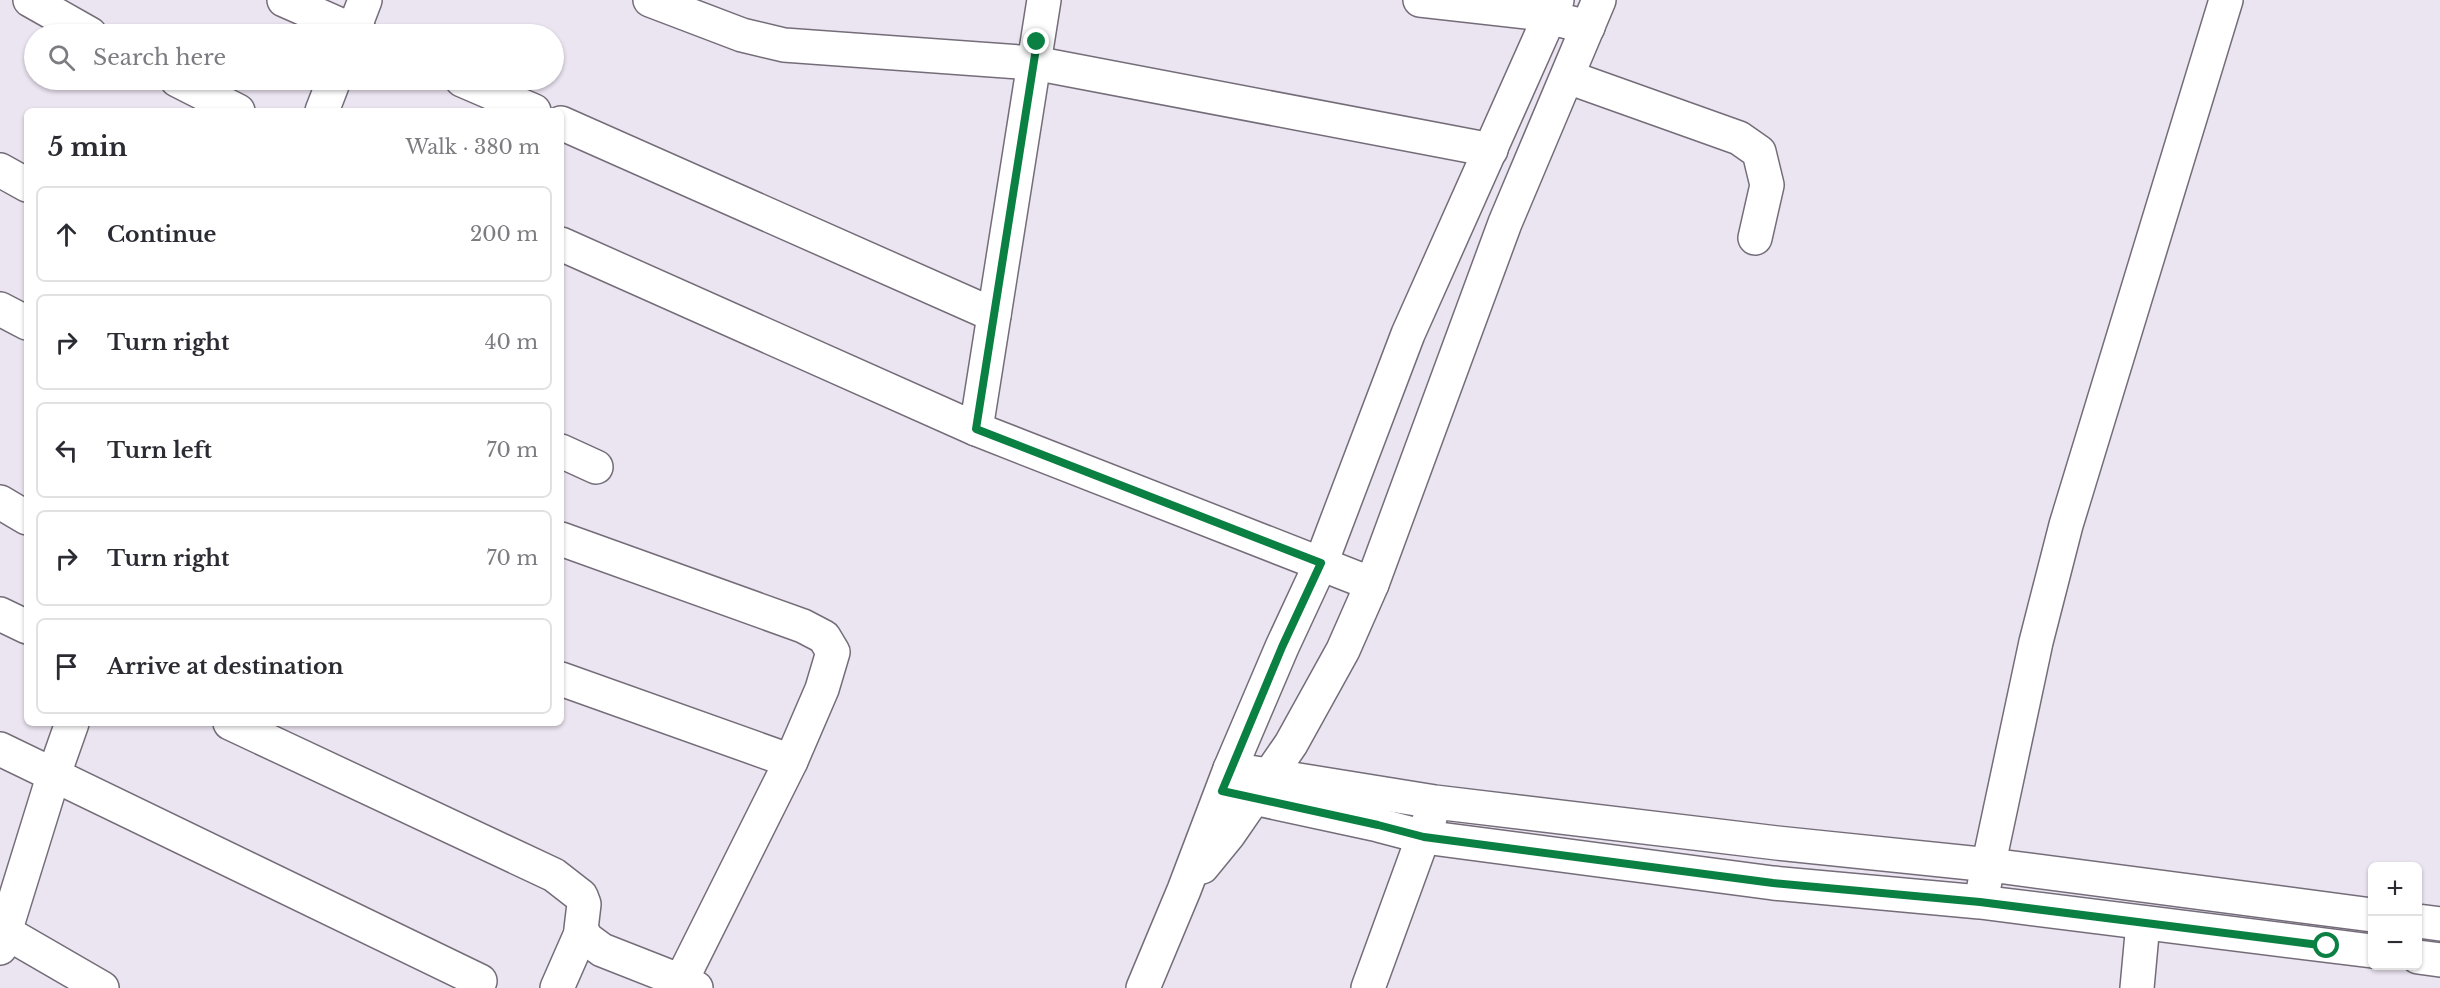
<!DOCTYPE html>
<html lang="en">
<head>
<meta charset="utf-8">
<style>
  body { margin:0; font-family:"Libre Baskerville",serif; background:#f2f2f3; color:#2b2b33 }
  .controls { position:absolute; right:18px; bottom:18px; display:grid; overflow:hidden; border-radius:9px; box-shadow:0 2px 4px #0004 }
  .controls button { width:54px; height:54px; display:grid; place-items:center; padding:0; border:0; border-bottom:2px solid #e1e1e2; background:#fff; color:#2b2b33; font:30px sans-serif }
  .stop { position:absolute; width:18px; height:18px; margin:-14px; border:4px solid #0b8043; border-radius:50%; background:#fff }
  .stop.end { background:#0b8043; border-color:#fff; box-shadow:0 2px 6px #0008 }
  .list { margin:0; padding:0; list-style:none }
  h2 { display:flex; justify-content:space-between; align-items:center; height:78px; margin:0; padding:0 24px; font-size:26px }
  h2 small { font-size:20px; font-weight:400; color:#7c7c81 }
  .list li { display:grid; grid-template-columns:39px 1fr auto; gap:18px; align-items:center; box-sizing:border-box; height:96px; margin:0 12px 12px; padding:0 12px; border:2px solid #e1e1e2; border-radius:9px }
  .list b { display:block; font-size:22px; white-space:nowrap }
  .list em { font-size:20px; font-style:normal; color:#7c7c81 }
  .icon { flex:none; width:33px; height:33px; fill:none; stroke:currentColor; stroke-width:2; stroke-linecap:round; stroke-linejoin:round }
  .map { position:relative; flex:none; width:2440px; height:988px; overflow:hidden }
  .search { position:absolute; background:#fff; box-shadow:0 2px 4px #0004; left:24px; top:24px; width:540px; height:66px; display:flex; align-items:center; gap:15px; box-sizing:border-box; padding:0 21px; border-radius:33px; color:#7c7c81; font-size:22px }
  .panel { position:absolute; background:#fff; box-shadow:0 2px 4px #0004; left:24px; top:108px; width:540px; height:618px; border-radius:9px }
  .map>svg:first-child { display:block }
</style>
</head>
<body>
<div class="map">
<svg width="2440" height="988" viewBox="0 0 2440 988">
  <rect width="100%" height="100%" fill="#ebe4f1"/>
  <g fill="none" stroke-linecap="round" stroke-linejoin="round">
    <defs>
      <g id="minor">
        <polyline points="30,0 90,34"/>
        <polyline points="284,0 361,34"/>
        <polyline points="650,0 742,35 784,45 1034,63 1491,150"/>
        <polyline points="1420,0 1527,12 1588,27"/>
        <polyline points="352,34 365,0"/>
        <polyline points="1568,77 1739,138 1759,152 1767,185 1755,238"/>
        <polyline points="177,80 238,111"/>
        <polyline points="462,80 534,111"/>
        <polyline points="322,111 334,80"/>
        <polyline points="561,123 994,315"/>
        <polyline points="0,170 27,185"/>
        <polyline points="561,244 976,429 1372,584"/>
        <polyline points="0,309 27,323"/>
        <polyline points="976,429 1044,0"/>
        <polyline points="561,451 596,467"/>
        <polyline points="0,502 27,518"/>
        <polyline points="561,539 803,626 824,637 833,652 822,689 791,761 681,981 696,988"/>
        <polyline points="0,614 27,627"/>
        <polyline points="561,679 791,761"/>
        <polyline points="230,723 554,875 581,896 584,904 581,929 587,939 602,950 681,981"/>
        <polyline points="0,749 480,981"/>
        <polyline points="1230,769 1435,802 1777,843 1990,865 2372,915"/>
        <polyline points="1226,792 1378,825 1424,837 1773,883 1980,902 2372,951"/>
        <polyline points="1984,886 2036,642 2066,525 2226,0"/>
        <polyline points="2418,921 2440,924"/>
        <polyline points="0,929 102,988"/>
        <polyline points="0,948 53,777 72,723"/>
        <polyline points="2418,957 2440,960"/>
        <polyline points="557,988 582,931"/>
        <polyline points="1368,988 1430,818"/>
        <polyline points="2137,988 2143,923"/>
      </g>
      <g id="tertiary">
        <polyline points="1202,867 1229,834 1291,744 1343,650 1372,584 1505,223 1599,0"/>
        <polyline points="1143,988 1184,890 1230,769 1282,647 1321,563 1408,334 1557,0"/>
      </g>
    </defs>
    <!-- minor casing -->
    <use href="#minor" stroke="#746d79" stroke-width="36"/>
    <!-- tertiary casing -->
    <use href="#tertiary" stroke="#746d79" stroke-width="36"/>
    <!-- minor -->
    <use href="#minor" stroke="#fff" stroke-width="33"/>
    <!-- tertiary -->
    <use href="#tertiary" stroke="#fff" stroke-width="33"/>
  </g>
  <g fill="none" stroke-linecap="round" stroke-linejoin="round">
    <!-- route -->
    <polyline stroke="#0b8043" stroke-width="8" points="1037,42 976,429 1321,563 1282,647 1222,791 1378,825 1424,837 1773,883 1980,902 2327,946"/>
  </g>
</svg>
<div class="controls">
<button>+</button>
<button>−</button>
</div>
<div class="stop" style="left:2327px;top:946px"></div>
<div class="stop end" style="left:1037px;top:42px"></div>
<div class="search"><svg class="icon" aria-label="search" viewBox="0 0 24 24"><circle cx="10" cy="10" r="6"/><path d="M15 15l6 6"/></svg>Search here</div>
<section class="panel">
<h2>5 min<small>Walk · 380 m</small></h2>
<ul class="list">
<li><svg class="icon" aria-label="ahead" viewBox="0 0 24 24"><path d="M12 20V5M6 11l6-6 6 6"/></svg><div><b>Continue</b></div><em>200 m</em></li>
<li><svg class="icon" aria-label="right" viewBox="0 0 24 24"><path d="M7 20v-9h11M14 6l5 5-5 5"/></svg><div><b>Turn right</b></div><em>40 m</em></li>
<li><svg class="icon" aria-label="left" viewBox="0 0 24 24"><path d="M17 20v-9H6M10 6l-5 5 5 5"/></svg><div><b>Turn left</b></div><em>70 m</em></li>
<li><svg class="icon" aria-label="right" viewBox="0 0 24 24"><path d="M7 20v-9h11M14 6l5 5-5 5"/></svg><div><b>Turn right</b></div><em>70 m</em></li>
<li><svg class="icon" aria-label="arrive" viewBox="0 0 24 24"><path d="M6 21V4h12l-3 4 3 4H6"/></svg><div><b>Arrive at destination</b></div></li>
</ul>
</section>
</div>
</body>
</html>
